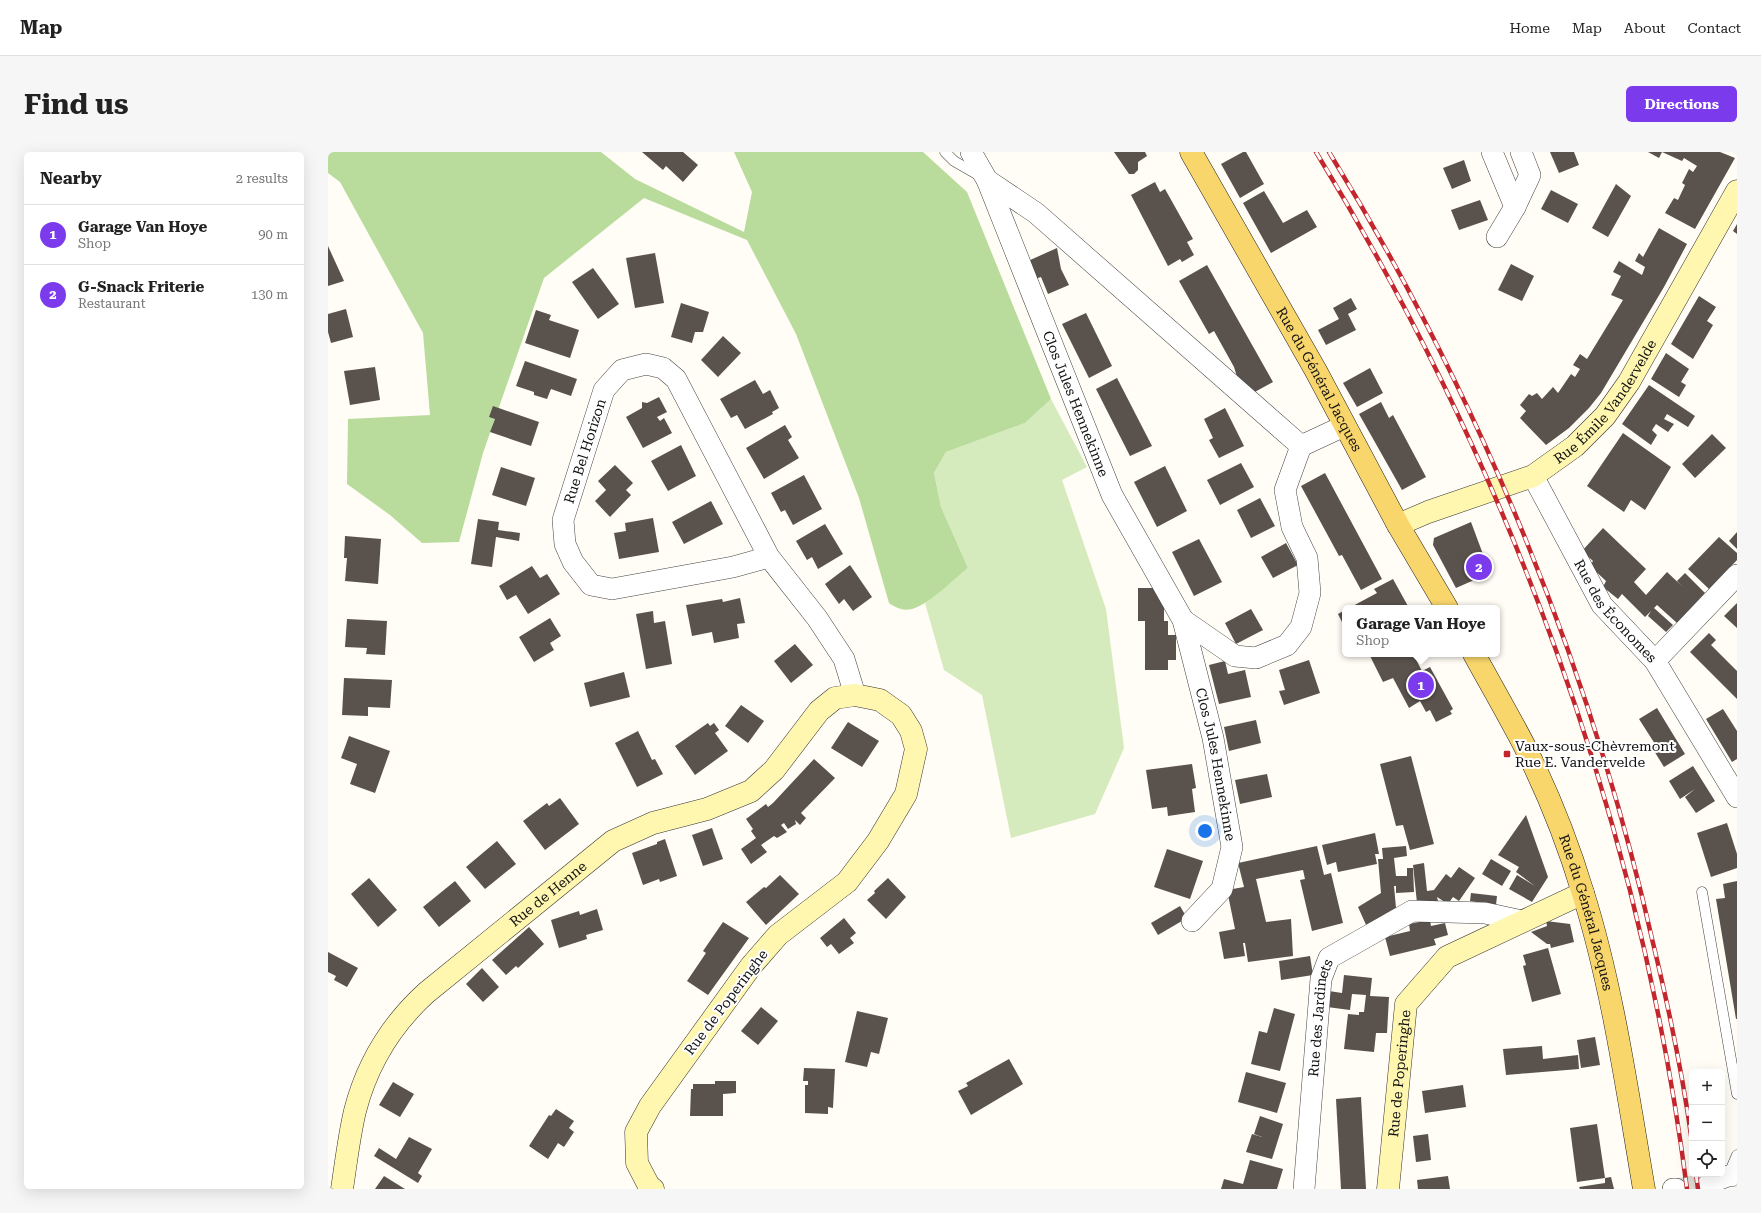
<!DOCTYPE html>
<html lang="en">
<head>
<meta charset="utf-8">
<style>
  body { margin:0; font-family:"Roboto Serif",serif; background:#f6f6f6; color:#222 }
  .controls { position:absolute; right:12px; bottom:12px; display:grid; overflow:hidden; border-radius:6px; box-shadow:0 4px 16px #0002 }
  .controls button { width:36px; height:36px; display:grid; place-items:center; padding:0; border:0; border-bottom:1px solid #e0e0e0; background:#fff; color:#222; font:20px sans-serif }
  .you { position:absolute; left:877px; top:679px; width:14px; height:14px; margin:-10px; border:3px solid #fff; border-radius:50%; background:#1a73e8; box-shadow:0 0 0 6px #1a73e833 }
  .badge { display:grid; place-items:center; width:26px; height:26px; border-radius:50%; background:#7c3aed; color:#fff; font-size:13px; font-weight:700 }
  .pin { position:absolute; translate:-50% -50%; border:2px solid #fff; box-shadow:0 1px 4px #0006 }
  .popup { position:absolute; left:1014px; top:453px; width:158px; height:52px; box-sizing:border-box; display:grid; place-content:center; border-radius:6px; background:#fff; filter:drop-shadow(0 1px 3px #0005); font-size:13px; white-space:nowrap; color:#767676 }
  .popup b { font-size:15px; color:#222 }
  .popup::after { content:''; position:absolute; left:50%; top:100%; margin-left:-8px; border:8px solid transparent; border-top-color:#fff }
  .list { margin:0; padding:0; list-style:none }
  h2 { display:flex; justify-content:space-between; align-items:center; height:52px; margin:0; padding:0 16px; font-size:17px }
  h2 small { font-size:13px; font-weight:400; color:#767676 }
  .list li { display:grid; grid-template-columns:26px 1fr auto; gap:12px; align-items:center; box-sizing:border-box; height:60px; padding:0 16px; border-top:1px solid #e0e0e0 }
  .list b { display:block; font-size:15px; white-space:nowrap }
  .list p { margin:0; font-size:13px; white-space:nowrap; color:#767676 }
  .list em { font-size:13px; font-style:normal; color:#767676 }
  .icon { flex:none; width:22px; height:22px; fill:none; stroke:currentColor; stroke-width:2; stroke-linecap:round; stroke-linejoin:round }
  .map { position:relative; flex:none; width:1409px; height:1037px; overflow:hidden; border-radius:6px }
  header { display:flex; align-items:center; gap:24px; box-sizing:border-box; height:56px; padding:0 20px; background:#fff; border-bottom:1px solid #e0e0e0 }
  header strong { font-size:19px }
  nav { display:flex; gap:22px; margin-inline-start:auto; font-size:14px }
  .intro { display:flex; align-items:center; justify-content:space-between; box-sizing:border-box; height:96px; padding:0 24px }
  h1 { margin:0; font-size:28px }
  .button { padding:10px 18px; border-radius:6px; background:#7c3aed; color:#fff; font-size:14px; font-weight:700 }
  main { display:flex; gap:24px; padding:0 24px }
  aside { flex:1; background:#fff; border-radius:6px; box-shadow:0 4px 16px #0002 }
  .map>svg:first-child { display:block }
</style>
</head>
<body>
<header>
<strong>Map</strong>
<nav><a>Home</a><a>Map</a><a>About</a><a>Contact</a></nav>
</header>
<div class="intro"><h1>Find us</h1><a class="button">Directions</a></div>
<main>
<aside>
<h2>Nearby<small>2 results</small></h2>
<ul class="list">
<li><span class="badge">1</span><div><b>Garage Van Hoye</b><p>Shop</p></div><em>90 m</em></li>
<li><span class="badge">2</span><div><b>G-Snack Friterie</b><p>Restaurant</p></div><em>130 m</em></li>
</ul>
</aside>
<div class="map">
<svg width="1409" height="1037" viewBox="0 0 1409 1037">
  <rect width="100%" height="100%" fill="#fffdf5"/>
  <!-- green -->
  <polygon fill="#d5ebbd" points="723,247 759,315 734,328 778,457 796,596 767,662 683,686 654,543 616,518 597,451 640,416 613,355 606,321 618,300 697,271"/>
  <!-- forest -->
  <path fill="#b9dc9c" d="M 0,0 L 273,0 L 307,27 L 416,80 L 424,40 L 406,0 L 595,0 L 639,40 L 723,247 L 697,271 L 618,300 L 606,321 L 613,355 L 640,416 C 626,427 600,453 584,457 C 575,459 568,456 561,451 L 531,346 L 468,182 L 419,88 L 316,46 L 216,126 L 155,301 L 131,390 L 94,391 L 62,363 L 19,332 L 20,267 L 102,263 L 95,181 L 12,30 L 0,21 Z"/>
  <!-- building -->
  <g fill="#5a524d">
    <polygon points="314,0 355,0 370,13 355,30 338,14 335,18"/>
    <polygon points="786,0 817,0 819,4 810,10 810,18 806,22 801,22"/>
    <polygon points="915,0 918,0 936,32 912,46 893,12"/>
    <polygon points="1222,0 1246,0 1251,13 1231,21"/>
    <polygon points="1320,0 1392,0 1407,6 1367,77 1337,61 1346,46 1350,48 1357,33 1354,31 1361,17 1365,20 1369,14 1356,6 1354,9 1334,0 1331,6"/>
    <polygon points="1136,8 1143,29 1124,37 1115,16"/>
    <polygon points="827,30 832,40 837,37 865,87 859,90 866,103 854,110 852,107 840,114 803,43"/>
    <polygon points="1288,32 1303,44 1280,85 1264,76"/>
    <polygon points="1223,38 1250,52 1240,71 1213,57"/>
    <polygon points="936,39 955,71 979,58 989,75 943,101 915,51"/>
    <polygon points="1152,48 1160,68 1131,78 1123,58"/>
    <polygon points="1409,72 1409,82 1405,79"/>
    <polygon points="1331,76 1359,92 1336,135 1273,241 1261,256 1241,276 1218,293 1192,266 1198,259 1192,253 1201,242 1204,244 1209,241 1214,247 1225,235 1230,241 1243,222 1247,225 1252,217 1245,213 1252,202 1259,207 1295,148 1283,143 1293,124 1285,120 1291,109 1314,123 1317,115 1307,109 1311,101 1315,105"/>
    <polygon points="0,94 16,129 0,134"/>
    <polygon points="729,96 733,117 741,133 720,142 713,125 707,127 700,109"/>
    <polygon points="327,101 336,151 307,156 298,106"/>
    <polygon points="1183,112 1206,124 1194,149 1170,138"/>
    <polygon points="879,113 945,230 925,241 910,228 906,215 886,179 881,182 851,129"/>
    <polygon points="265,116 291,152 270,167 244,130"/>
    <polygon points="1371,144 1388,155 1379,169 1385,173 1365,207 1343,192"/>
    <polygon points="1023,146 1029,157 1020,162 1028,178 998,193 990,178 1011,167 1005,156"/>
    <polygon points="353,151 381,160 375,180 367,180 364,191 343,185"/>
    <polygon points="18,157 25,185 3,191 0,180 0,162"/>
    <polygon points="208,158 223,163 221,168 251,178 242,206 197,191"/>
    <polygon points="758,161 784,214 761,226 734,172"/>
    <polygon points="395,184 413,201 390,225 373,208"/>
    <polygon points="1338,201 1361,217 1353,230 1358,233 1351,245 1323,227"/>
    <polygon points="197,209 249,227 243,244 223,237 219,247 206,243 206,240 188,234"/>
    <polygon points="47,215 52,248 22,253 16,219"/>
    <polygon points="1042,216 1055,241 1029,255 1015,231"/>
    <polygon points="789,226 824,294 802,304 768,237"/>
    <polygon points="427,228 435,242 442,238 451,256 444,260 445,262 417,277 409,263 403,266 392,247"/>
    <polygon points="1321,233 1367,264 1360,275 1339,262 1336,267 1346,272 1340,280 1328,272 1324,278 1329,283 1323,293 1294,272"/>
    <polygon points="331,245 339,260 329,265 332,269 336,266 344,281 315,296 298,265 314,256 314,250 319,251"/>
    <polygon points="1053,250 1061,266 1065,263 1098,325 1074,338 1031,262"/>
    <polygon points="165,254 211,270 203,294 162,280 167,267 161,265"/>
    <polygon points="897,256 916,294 891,306 881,288 885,286 876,267"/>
    <polygon points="457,273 464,285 460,288 471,306 436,327 418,296"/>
    <polygon points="1295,281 1343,315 1317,358 1303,348 1296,360 1259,334"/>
    <polygon points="1384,282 1398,296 1367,326 1354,312"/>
    <polygon points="353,293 368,324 340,339 323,309"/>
    <polygon points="913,311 926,335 892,353 879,328"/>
    <polygon points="287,313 305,331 298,338 303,343 282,365 267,349 278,338 270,329"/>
    <polygon points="837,314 859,359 829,375 806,330"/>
    <polygon points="173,315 207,326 198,354 164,343"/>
    <polygon points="997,321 1054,427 1033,438 1014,403 1011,404 973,334"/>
    <polygon points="476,323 494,357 465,373 457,358 453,360 443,341"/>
    <polygon points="932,346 947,374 923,386 909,358"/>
    <polygon points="383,349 395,372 356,392 344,370"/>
    <polygon points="325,366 331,400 291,407 286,381 298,379 297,371"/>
    <polygon points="150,367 171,370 170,378 192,381 191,389 168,385 164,415 143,412"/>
    <polygon points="1143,370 1162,421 1128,436 1105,393 1106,386"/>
    <polygon points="497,372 515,402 490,417 484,405 479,408 468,389"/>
    <polygon points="1275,376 1318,417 1306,430 1318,443 1339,420 1356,436 1349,429 1357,421 1377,441 1349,471 1329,453 1326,456 1345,473 1338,480 1320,464 1323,459 1317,465 1294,442 1290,447 1275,435 1278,429 1262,414 1265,409 1254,399"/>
    <polygon points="1409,380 1409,397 1401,389"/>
    <polygon points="17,384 53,387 50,432 17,429 19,406 16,406"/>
    <polygon points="1391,385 1409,401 1409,408 1381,437 1360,417"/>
    <polygon points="871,387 894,430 866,444 844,400"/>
    <polygon points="958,391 970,413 945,426 933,405"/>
    <polygon points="522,413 544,445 525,459 516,447 511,452 497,432"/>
    <polygon points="204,414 212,426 219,422 232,442 200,462 188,443 179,448 171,434"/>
    <polygon points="1065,427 1081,456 1021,456 1049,441 1046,437"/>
    <polygon points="810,436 830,436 830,447 836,447 836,469 840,469 840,483 848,483 848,508 840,508 840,518 817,518 817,469 810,469"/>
    <polygon points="412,446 417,471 409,472 411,486 386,491 384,480 364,484 358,453 394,447 395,450"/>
    <polygon points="1409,451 1409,476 1396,464"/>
    <polygon points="923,457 935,478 908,492 897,471"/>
    <polygon points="1017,458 1017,476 1010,462"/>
    <polygon points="325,459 326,471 337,469 344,512 318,517 308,462"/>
    <polygon points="222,466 233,484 222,491 226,498 206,510 191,485"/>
    <polygon points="19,467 59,469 57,503 38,502 39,496 17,495"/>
    <polygon points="1381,481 1388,488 1383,493 1409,519 1409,547 1362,500"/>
    <polygon points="467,492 485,513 463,531 446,509"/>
    <polygon points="1041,502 1085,502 1094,519 1102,515 1125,557 1122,559 1124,562 1108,570 1102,558 1098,560 1092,549 1081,556 1065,526 1055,530"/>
    <polygon points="981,508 992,541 956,553 951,539 957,538 951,518"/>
    <polygon points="897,509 900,522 917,518 923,545 891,552 881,513"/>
    <polygon points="296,520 302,545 262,555 256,531"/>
    <polygon points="16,526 64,528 62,556 40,555 40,564 14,563"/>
    <polygon points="413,553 436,569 420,591 397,574"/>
    <polygon points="1329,556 1357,602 1336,615 1323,594 1327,592 1311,567"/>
    <polygon points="1395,557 1409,579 1409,607 1404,610 1378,567"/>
    <polygon points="928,568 933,591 901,599 896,575"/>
    <polygon points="520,570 551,589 534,615 503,596"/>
    <polygon points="380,571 382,574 386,571 391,578 387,581 400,599 367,623 347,594"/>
    <polygon points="310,579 324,608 327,607 335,622 309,635 287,591"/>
    <polygon points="21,584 62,599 47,641 22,632 29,612 13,606"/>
    <polygon points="1083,604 1106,692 1082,698 1075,673 1068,674 1052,612"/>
    <polygon points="486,607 507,626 473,661 478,666 472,673 467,668 468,672 460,677 456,671 453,673 459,680 449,686 446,684 433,693 439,700 423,712 413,697 428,686 423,679 425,677 418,667 438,652 440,655 445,651"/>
    <polygon points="864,612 868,636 864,637 867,660 840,664 839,655 824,657 818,618"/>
    <polygon points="1365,614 1387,649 1368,661 1357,645 1367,637 1352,647 1341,629"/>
    <polygon points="939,622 944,645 912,652 907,628"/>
    <polygon points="232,646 251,672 217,698 195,669 219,651 221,654"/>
    <polygon points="1198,663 1220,725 1204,750 1181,737 1189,723 1207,734 1188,720 1191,715 1170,703"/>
    <polygon points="1399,671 1409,702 1409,716 1383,725 1369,681"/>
    <polygon points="384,676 395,707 375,714 364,683"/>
    <polygon points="1047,681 1051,702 1047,702 1049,712 1010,720 1008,710 999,713 994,693"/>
    <polygon points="337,687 349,724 332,730 331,727 315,733 304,701 329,692 329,690"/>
    <polygon points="169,689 188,712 157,737 138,715"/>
    <polygon points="989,694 996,723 1003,721 1015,771 984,779 972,728 977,727 975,718 928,727 938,770 963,767 965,804 920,810 917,791 915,791 917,804 896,807 891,780 907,777 899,738 916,735 910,711"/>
    <polygon points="1078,694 1079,704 1066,706 1068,724 1079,724 1079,716 1085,716 1086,740 1068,741 1068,734 1066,734 1068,756 1057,762 1058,765 1039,775 1030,755 1053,741 1050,707 1055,707 1054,696"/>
    <polygon points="839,697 875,709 862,747 826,735"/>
    <polygon points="1163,707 1183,719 1174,734 1154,722"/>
    <polygon points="1096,711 1099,739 1106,738 1118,722 1123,726 1131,715 1147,726 1131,749 1125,745 1120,752 1109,745 1110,749 1089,751 1085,713"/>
    <polygon points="452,723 471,742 438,773 418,750 436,735 438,736"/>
    <polygon points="41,726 69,758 50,775 23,742"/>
    <polygon points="560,726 578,745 558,767 539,748 547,741 546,739"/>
    <polygon points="127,729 143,749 111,775 95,755"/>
    <polygon points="1409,729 1409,867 1408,867 1388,747 1397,746 1395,732"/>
    <polygon points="1143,741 1169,744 1168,753 1142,749"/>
    <polygon points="852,754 859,766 830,783 823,771"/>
    <polygon points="269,757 275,778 258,783 259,787 231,796 223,768 251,759 252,763"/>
    <polygon points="516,766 528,781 522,786 526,791 511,802 503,792 499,795 492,786"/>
    <polygon points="1102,768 1103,774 1117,771 1120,783 1106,787 1108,793 1062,804 1057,785 1082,779 1081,772"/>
    <polygon points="1218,769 1242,772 1246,790 1223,796 1222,792 1219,792 1203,780 1219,774"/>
    <polygon points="395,770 421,786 380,843 359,829 378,801 375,799"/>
    <polygon points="201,775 216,792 190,816 188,814 178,823 164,808"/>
    <polygon points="1220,796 1233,842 1204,850 1195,814 1198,813 1195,803"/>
    <polygon points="0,800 30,816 19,835 6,828 8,824 0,820"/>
    <polygon points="982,804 985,823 953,828 951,809"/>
    <polygon points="154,816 171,835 155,850 138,832"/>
    <polygon points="1016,823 1044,826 1042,844 1061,845 1059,881 1048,881 1046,900 1016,897 1020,862 1031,863 1031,860 1036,860 1038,843 1024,842 1022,858 999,855 1001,839 1014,841"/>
    <polygon points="433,855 450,869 430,893 413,879"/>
    <polygon points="946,856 967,862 952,919 923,912 931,879 939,881"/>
    <polygon points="529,859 560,866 551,902 543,900 539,915 517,910"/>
    <polygon points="1267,885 1272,913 1253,916 1249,888"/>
    <polygon points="1214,894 1215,907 1250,903 1251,917 1178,923 1175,897"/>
    <polygon points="681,907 695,932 643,963 630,939 640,934 638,931"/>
    <polygon points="476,916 507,917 505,956 500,955 500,962 477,961 477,933 480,933 480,929 475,929"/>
    <polygon points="918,920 958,931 949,961 910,950"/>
    <polygon points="387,929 408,929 408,941 395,942 395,964 362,964 363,937 365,937 365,932 387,932"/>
    <polygon points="65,930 86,942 72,965 51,953"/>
    <polygon points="1135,933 1138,955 1097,961 1094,939"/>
    <polygon points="1033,945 1038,1037 1013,1037 1008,947"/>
    <polygon points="228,957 246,969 241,976 246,980 236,995 230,991 220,1007 201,994 221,963 223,964"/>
    <polygon points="932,964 955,972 944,1007 918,1000 924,982 934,985 926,982"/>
    <polygon points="1269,972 1277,1026 1249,1030 1242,976"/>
    <polygon points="1100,982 1103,1008 1088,1010 1085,984"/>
    <polygon points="81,985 104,997 90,1021 94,1024 90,1031 46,1004 51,996 68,1007"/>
    <polygon points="922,1008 955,1017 949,1037 893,1037 896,1027 915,1032"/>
    <polygon points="56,1024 77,1037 47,1037"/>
    <polygon points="1120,1024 1122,1037 1090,1037 1089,1028"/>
    <polygon points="1283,1025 1286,1037 1252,1037 1251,1035 1277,1031 1277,1026"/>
  </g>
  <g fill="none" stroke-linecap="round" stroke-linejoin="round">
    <!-- street-tunnel -->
    <polyline stroke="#dbdad3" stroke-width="21" stroke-dasharray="21 10" stroke-linecap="butt" points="1348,1037 1381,1031"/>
    <defs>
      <g id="lane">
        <polyline points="617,0 626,9 652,24"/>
        <polyline points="1374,740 1409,942"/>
        <polyline points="1400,1024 1409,1003"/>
      </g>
      <g id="street">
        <path id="s1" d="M 643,0 L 659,28 L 784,343 L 855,468 L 885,586 L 904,695 L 894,737 L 864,769"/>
        <polyline points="1164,0 1187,55"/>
        <polyline points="659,28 708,61 973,294"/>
        <polyline points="1169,85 1187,55 1202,23 1193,0"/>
        <path id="s2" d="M 1205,324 L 1274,453 L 1327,509 L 1409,423"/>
        <path id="s3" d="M 441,405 L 405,415 L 284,437 L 263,433 L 245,410 L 237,392 L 235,368 L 276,238 L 294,218 L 318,212 L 335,216 L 348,227 L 441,405 L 489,466 L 516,507 L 527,543"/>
        <polyline points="855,468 907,504 928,506 959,493 973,475 982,441 979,406 964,375 957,338 973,294 1016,274"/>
        <polyline points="1327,509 1409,645"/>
        <polyline points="1381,1031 1400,1024 1409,1023"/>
        <path id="s4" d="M 976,1037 L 993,827 L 1001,806 L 1084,759 L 1157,761 L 1194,769"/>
        <polyline points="1345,1037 1348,1037"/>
      </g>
      <g id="secondary">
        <path id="s5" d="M 1070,373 L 1100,360 L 1205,324 L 1247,294 L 1277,264 L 1301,230 L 1409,39"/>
        <path id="s6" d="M 14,1037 C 18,1011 21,984 27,959 C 39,912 63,873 98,841 L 285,689 L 325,671 L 379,657 L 423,639 L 446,618 L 491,559 L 507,546 L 527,543 L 552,548 L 573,563 L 583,579 L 588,597 L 578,642 L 550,689 L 519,730 L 450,783 L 423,814 L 322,954 L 308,980 L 309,1011 L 321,1034 L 325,1037"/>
        <path id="s7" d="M 1060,1037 L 1078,852 L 1119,805 L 1255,741"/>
      </g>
      <g id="primary">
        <path id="s8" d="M 863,0 L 988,219 L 1070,373 L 1119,456"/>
        <path id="s9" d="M 1146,502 C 1163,533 1181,564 1197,595 C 1220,641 1240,691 1255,741 C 1285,837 1299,938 1316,1037"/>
      </g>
    </defs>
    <!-- lane casing -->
    <use href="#lane" stroke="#444" stroke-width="11"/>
    <!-- street casing -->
    <use href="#street" stroke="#444" stroke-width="22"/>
    <!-- secondary casing -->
    <use href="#secondary" stroke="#333" stroke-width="23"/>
    <!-- primary casing -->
    <use href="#primary" stroke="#222" stroke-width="23"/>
    <!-- lane -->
    <use href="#lane" stroke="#fff" stroke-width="10"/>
    <!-- street -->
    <use href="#street" stroke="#fff" stroke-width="21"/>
    <!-- secondary -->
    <use href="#secondary" stroke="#fff6b0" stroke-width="22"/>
    <!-- primary -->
    <use href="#primary" stroke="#f9d66b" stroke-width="22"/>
    <defs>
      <g id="rail">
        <path d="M 988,0 C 1181,316 1312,669 1359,1037"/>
        <path d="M 1001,0 C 1151,244 1262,512 1325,791 C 1341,857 1355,924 1364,990"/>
        <polyline points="1368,1022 1370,1037"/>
      </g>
    </defs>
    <!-- rail casing -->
    <use href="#rail" stroke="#c4262e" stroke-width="4.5"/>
    <!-- rail -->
    <use href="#rail" stroke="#fff" stroke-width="3" stroke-dasharray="9" stroke-linecap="butt"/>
  </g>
  <!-- markers -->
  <rect fill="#c4262e" stroke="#fff" stroke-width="1.5" x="1175" y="598" width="8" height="8" rx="2"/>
  <g text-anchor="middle" stroke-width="4" stroke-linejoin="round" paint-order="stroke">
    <!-- street labels -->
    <g font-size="14" fill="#111" stroke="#fff">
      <text dy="5" stroke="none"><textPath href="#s8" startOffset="261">Rue du Général Jacques</textPath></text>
      <text dy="5" stroke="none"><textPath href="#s5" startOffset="249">Rue Émile Vandervelde</textPath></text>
      <text dy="5" stroke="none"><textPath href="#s1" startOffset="273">Clos Jules Hennekinne</textPath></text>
      <text dy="5" stroke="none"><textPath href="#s3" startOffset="327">Rue Bel Horizon</textPath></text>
      <text dy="5" stroke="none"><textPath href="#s2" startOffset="159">Rue des Économes</textPath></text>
      <text dy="5" stroke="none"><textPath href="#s1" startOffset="663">Clos Jules Hennekinne</textPath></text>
      <text dy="5" stroke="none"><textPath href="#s6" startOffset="376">Rue de Henne</textPath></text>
      <text dy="5" stroke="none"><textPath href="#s9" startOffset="283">Rue du Général Jacques</textPath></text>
      <text transform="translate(398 850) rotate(-53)" y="5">Rue de Poperinghe</text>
      <text dy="5" stroke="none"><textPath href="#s4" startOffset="172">Rue des Jardinets</textPath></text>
      <text dy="5" stroke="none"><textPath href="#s7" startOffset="116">Rue de Poperinghe</textPath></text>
    </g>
    <!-- poi labels -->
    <g font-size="14" fill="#111" stroke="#fff" text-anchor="start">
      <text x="1187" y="599">Vaux-sous-Chèvremont<tspan x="1187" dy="16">Rue E. Vandervelde</tspan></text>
    </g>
  </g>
</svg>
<div class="controls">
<button>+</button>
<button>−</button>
<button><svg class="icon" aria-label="locate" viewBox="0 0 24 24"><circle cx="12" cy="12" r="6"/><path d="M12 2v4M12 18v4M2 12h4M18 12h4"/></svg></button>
</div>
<div class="you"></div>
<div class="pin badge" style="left:1093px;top:533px">1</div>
<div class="popup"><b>Garage Van Hoye</b>Shop</div>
<div class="pin badge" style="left:1151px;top:415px">2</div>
</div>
</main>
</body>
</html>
